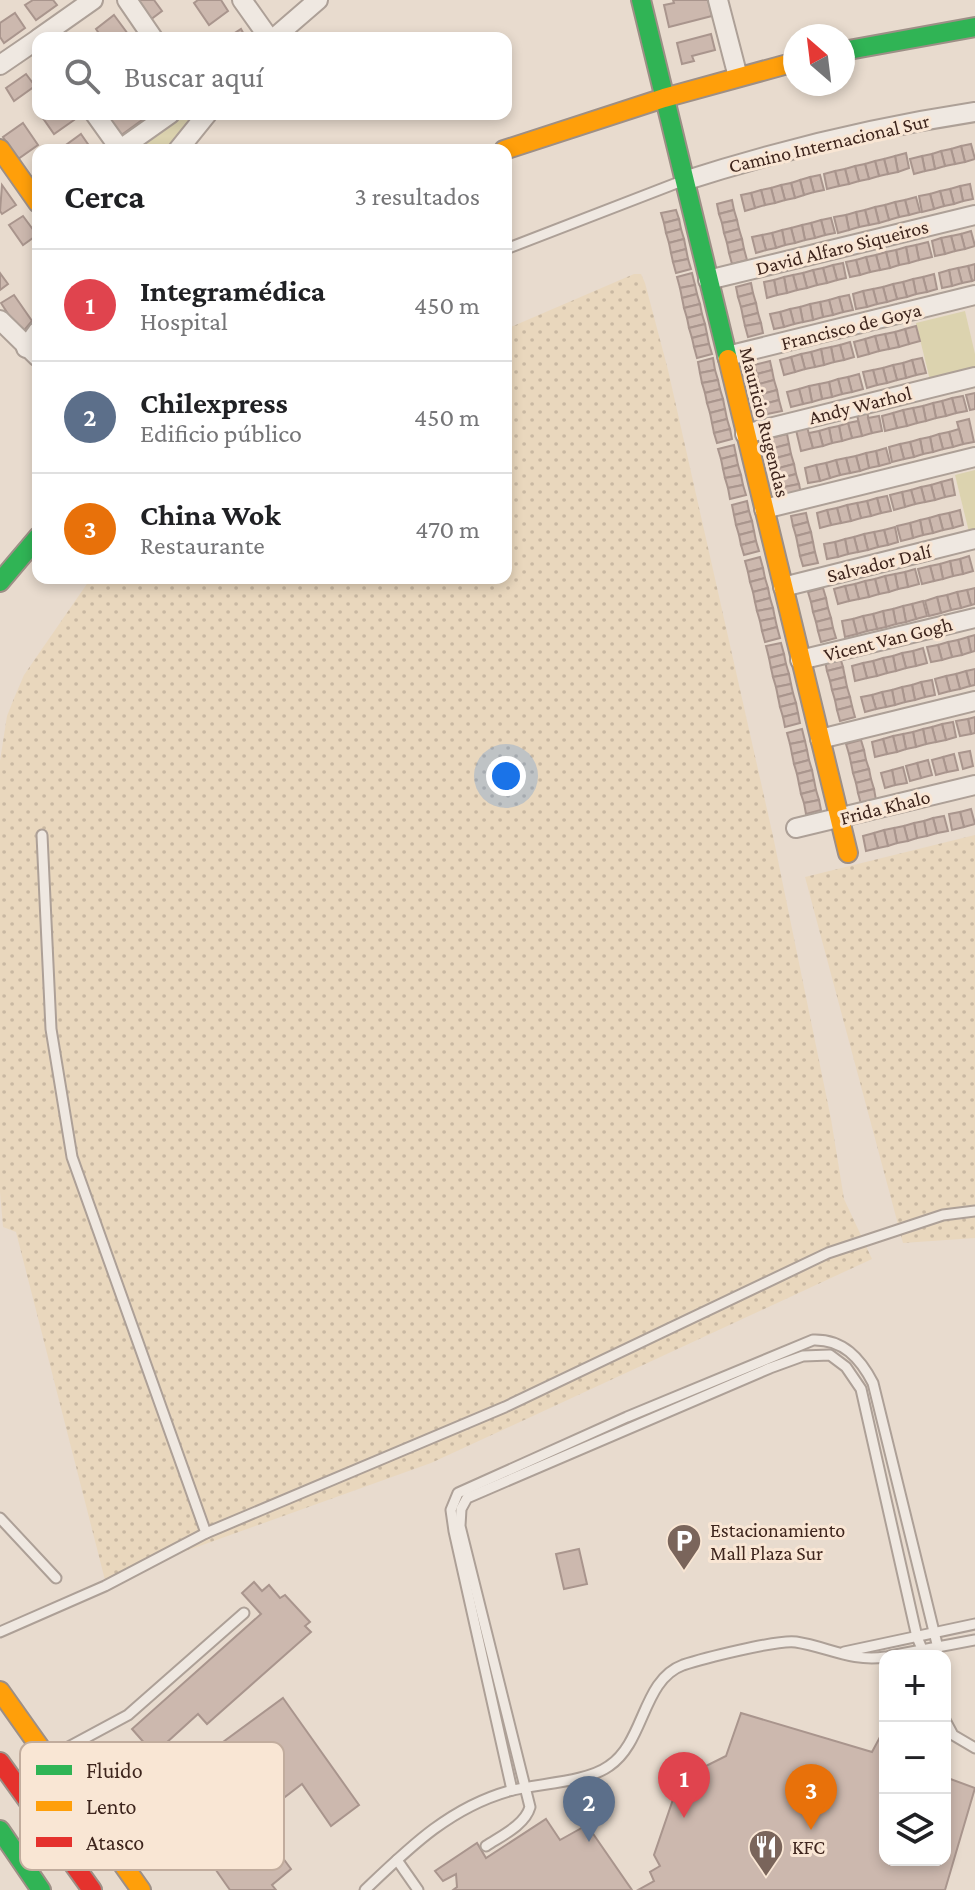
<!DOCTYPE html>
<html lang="es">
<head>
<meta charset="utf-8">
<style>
  body { margin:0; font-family:"Crimson Pro",serif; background:#f6f6f6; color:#202124 }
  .controls { position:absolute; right:24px; bottom:24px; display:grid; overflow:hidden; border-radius:16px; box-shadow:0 4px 12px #0003 }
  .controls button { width:72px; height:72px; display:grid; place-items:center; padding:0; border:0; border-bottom:2px solid #e0e0e0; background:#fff; color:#202124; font:40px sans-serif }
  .compass { position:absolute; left:783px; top:24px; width:72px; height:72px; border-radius:50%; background:#fff; box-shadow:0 4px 12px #0003; rotate:332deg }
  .you { position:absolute; left:506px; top:776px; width:28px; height:28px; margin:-20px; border:6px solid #fff; border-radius:50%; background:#1a73e8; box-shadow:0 0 0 12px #1a73e833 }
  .badge { display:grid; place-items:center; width:52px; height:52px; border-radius:50%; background:#0b8043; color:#fff; font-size:26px; font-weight:700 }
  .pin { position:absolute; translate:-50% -66px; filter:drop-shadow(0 2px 4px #0008) }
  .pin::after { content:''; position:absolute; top:42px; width:28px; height:24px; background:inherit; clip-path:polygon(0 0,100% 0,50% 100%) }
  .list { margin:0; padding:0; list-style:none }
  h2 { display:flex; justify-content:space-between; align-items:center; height:104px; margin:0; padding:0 32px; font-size:34px }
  h2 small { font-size:26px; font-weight:400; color:#757577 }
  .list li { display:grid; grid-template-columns:52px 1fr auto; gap:24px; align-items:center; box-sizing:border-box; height:112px; padding:0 32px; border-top:2px solid #e0e0e0 }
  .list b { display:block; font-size:30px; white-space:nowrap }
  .list p { margin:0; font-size:26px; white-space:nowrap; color:#757577 }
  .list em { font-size:26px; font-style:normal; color:#757577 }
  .icon { flex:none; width:44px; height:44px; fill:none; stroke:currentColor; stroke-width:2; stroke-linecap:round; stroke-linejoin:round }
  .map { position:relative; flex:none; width:975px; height:1890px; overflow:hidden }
  .search { position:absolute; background:#fff; box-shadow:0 4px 12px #0003; left:32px; top:32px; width:480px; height:88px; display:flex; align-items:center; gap:20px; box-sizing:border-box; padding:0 28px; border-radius:16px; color:#757577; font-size:30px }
  .panel { position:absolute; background:#fff; box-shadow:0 4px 12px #0003; left:32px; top:144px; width:480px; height:440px; border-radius:16px }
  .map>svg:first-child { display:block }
</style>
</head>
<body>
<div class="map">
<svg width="975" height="1890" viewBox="0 0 975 1890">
  <defs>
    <pattern id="farmland-dots" width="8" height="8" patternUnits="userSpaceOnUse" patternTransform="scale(2)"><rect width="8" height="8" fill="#e9d7bd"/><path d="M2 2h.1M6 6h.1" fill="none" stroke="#c9b8a2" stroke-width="1.8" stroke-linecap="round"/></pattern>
  </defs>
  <rect width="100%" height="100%" fill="#e8dbce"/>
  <!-- farmland -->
  <g fill="url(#farmland-dots)">
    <polygon points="634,274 641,274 645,283 668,370 773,836 831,1119 844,1199 872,1259 431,1463 105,1580 16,1232 3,1227 0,1192 0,761 7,716 15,696 24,675 91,578 506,578 506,329"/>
    <polygon points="975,835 975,1238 903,1243 805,877"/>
  </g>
  <!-- green -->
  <g fill="#dcd3af">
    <polygon points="184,114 194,114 195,117 170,150 130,150"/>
    <polygon points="965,311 975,354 975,369 930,380 916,323"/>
    <polygon points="975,470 975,530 969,532 955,475"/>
  </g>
  <!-- building -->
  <g fill="#ccb8ae" stroke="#a9958d" stroke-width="2">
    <polygon points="33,0 53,0 57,5 36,20 25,5"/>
    <polygon points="135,0 154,0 162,11 150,20"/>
    <polygon points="198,0 221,0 228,11 209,25 194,3"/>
    <polygon points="673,0 708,0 712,16 669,27 664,5 674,3"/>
    <polygon points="15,13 25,28 4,43 0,37 0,23"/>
    <polygon points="114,15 128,34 123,38 102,38 96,29"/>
    <polygon points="241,29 246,38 227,38"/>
    <polygon points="711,34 715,50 692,56 694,61 682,64 677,43"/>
    <polygon points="26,74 35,86 14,101 6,88"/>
    <polygon points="40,114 70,114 74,120 54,134"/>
    <polygon points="110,114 138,114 142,120 120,136 106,116"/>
    <polygon points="23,123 38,145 18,159 3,137"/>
    <polygon points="81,134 92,150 59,150"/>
    <polygon points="971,144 975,159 965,162 961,146"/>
    <polygon points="961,146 965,162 955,164 951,149"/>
    <polygon points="951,149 955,164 945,166 941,151"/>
    <polygon points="941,151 945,166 935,169 932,154"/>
    <polygon points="906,153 909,168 898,172 895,156"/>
    <polygon points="932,154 935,169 925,171 922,156"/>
    <polygon points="895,156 898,172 888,174 884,159"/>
    <polygon points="922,156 925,171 914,174 910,159"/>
    <polygon points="884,159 888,174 879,176 875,161"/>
    <polygon points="875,161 879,176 869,179 865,164"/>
    <polygon points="865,164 869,179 859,181 855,166"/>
    <polygon points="855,166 859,181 849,184 845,169"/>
    <polygon points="845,169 849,184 839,186 835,171"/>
    <polygon points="835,171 839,186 827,189 824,174"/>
    <polygon points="820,175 824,190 814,192 810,177"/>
    <polygon points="810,177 814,192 804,195 800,180"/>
    <polygon points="800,180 804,195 795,198 791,183"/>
    <polygon points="791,183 795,198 785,200 781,185"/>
    <polygon points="970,184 973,199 963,201 960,186"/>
    <polygon points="2,185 16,205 2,214 0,211"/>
    <polygon points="781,185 785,200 775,203 771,188"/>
    <polygon points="960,186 963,201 954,204 950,189"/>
    <polygon points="771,188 775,203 765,205 761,190"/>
    <polygon points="950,189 954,204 944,206 940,191"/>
    <polygon points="761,190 765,205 755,208 751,193"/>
    <polygon points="940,191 944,206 934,209 930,194"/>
    <polygon points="751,193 755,208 745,211 741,195"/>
    <polygon points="930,194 934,209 922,212 919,196"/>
    <polygon points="916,197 920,212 909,215 905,200"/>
    <polygon points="732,200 734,210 719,214 717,204"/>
    <polygon points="905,200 909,215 899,217 895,202"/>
    <polygon points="895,202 899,217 889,220 885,205"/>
    <polygon points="885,205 889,220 879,223 875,207"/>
    <polygon points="875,207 879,223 869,225 865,210"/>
    <polygon points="676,210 679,219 664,223 661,213"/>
    <polygon points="734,210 737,220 722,223 719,214"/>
    <polygon points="865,210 869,225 859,227 856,212"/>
    <polygon points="856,212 859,227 849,230 846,215"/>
    <polygon points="846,215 849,230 838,233 834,217"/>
    <polygon points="23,216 37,235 23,245 9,225"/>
    <polygon points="831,218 835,233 825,235 821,220"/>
    <polygon points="679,219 681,229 666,233 664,223"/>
    <polygon points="737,220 739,229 724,233 722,223"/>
    <polygon points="821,220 825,235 815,238 811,223"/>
    <polygon points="811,223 815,238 805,240 802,225"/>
    <polygon points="802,225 805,240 795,243 791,228"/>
    <polygon points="791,228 795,243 785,245 782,230"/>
    <polygon points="681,229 684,239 669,243 666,233"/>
    <polygon points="739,229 742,239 727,243 724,233"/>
    <polygon points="782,230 785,245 776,248 772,233"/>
    <polygon points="971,231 975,246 965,249 961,234"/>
    <polygon points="772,233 776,248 766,250 762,235"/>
    <polygon points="961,234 965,249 955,251 951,236"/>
    <polygon points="762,235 766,250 756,253 752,237"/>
    <polygon points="951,236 955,251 945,254 941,238"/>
    <polygon points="941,238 945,254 935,256 932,241"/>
    <polygon points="684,239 686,249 671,253 669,243"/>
    <polygon points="742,239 744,249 729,253 727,243"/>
    <polygon points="928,242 932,257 919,260 916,245"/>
    <polygon points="916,245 919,260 909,263 906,247"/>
    <polygon points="906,247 909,263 899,265 896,250"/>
    <polygon points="686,249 688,259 673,262 671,253"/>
    <polygon points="744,249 747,260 732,264 729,253"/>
    <polygon points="896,250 899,265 890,268 886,252"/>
    <polygon points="886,252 890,268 880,270 876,255"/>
    <polygon points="876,255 880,270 870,272 866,257"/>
    <polygon points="866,257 870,272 860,275 856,260"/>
    <polygon points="688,259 691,269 676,273 673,262"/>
    <polygon points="856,260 860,275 850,277 846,262"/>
    <polygon points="843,263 846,278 837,280 833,265"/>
    <polygon points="975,264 975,280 972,281 968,266"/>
    <polygon points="833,265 837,280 827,283 823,268"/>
    <polygon points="968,266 972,281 962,283 958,268"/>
    <polygon points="823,268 827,283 817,285 813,270"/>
    <polygon points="958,268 962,283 952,286 949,270"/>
    <polygon points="813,270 817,285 807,288 803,273"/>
    <polygon points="949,270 952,286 942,288 939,273"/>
    <polygon points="0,273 8,284 0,290"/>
    <polygon points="692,273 695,285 680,288 677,277"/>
    <polygon points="803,273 807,288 797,290 793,275"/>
    <polygon points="934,274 937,289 927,292 923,277"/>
    <polygon points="793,275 797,290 787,293 784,277"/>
    <polygon points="784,277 787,293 777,295 774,280"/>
    <polygon points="923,277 927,292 916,294 913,279"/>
    <polygon points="913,279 916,294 907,297 903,282"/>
    <polygon points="774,280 777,295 767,298 764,282"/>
    <polygon points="903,282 907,297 897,299 893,284"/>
    <polygon points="751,283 753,293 738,297 736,287"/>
    <polygon points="893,284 897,299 887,302 883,287"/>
    <polygon points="695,285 697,294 682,298 680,288"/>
    <polygon points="883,287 887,302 877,304 873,289"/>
    <polygon points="873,289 877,304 867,307 863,291"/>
    <polygon points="863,291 867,307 856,309 853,294"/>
    <polygon points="753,293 756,303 741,307 738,297"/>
    <polygon points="697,294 700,304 684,308 682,298"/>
    <polygon points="14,295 32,321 21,334 1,303"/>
    <polygon points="849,295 853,310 843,312 839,297"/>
    <polygon points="839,297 843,312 833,315 829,300"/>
    <polygon points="829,300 833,315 823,317 820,302"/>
    <polygon points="820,302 823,317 813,320 810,304"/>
    <polygon points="756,303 758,313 743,317 741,307"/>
    <polygon points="700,304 702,314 687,318 684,308"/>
    <polygon points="810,304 813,320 803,322 800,307"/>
    <polygon points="800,307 803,322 794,324 790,309"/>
    <polygon points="790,309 794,324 784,327 780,312"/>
    <polygon points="780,312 784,327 774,329 770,314"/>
    <polygon points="758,313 761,323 745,326 743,317"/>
    <polygon points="702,314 705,324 689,328 687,318"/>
    <polygon points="761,323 763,333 748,337 745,326"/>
    <polygon points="705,324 707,334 692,338 689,328"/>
    <polygon points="916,326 920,341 909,344 905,329"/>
    <polygon points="905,329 909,344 899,347 895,332"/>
    <polygon points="895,332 899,347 889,349 885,334"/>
    <polygon points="707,334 709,344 694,347 692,338"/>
    <polygon points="885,334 889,349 879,351 875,336"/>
    <polygon points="875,336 879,351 869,354 865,339"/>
    <polygon points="865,339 869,354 858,357 854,342"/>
    <polygon points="850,342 854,357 844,360 840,345"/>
    <polygon points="709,344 712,354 697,358 694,347"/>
    <polygon points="840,345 844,360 834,362 831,347"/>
    <polygon points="831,347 834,362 824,365 821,349"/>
    <polygon points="821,349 824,365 815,367 811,352"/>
    <polygon points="811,352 815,367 805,369 801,354"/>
    <polygon points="801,354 805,369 795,372 791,357"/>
    <polygon points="791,357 795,372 784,375 780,360"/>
    <polygon points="713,358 715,370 700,373 698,362"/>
    <polygon points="922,358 926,373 916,375 912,360"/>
    <polygon points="912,360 916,375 906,378 903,363"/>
    <polygon points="770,361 772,370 757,374 754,365"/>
    <polygon points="903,363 906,378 897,380 893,365"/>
    <polygon points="893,365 897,380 887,383 883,368"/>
    <polygon points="883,368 887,383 877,385 873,370"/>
    <polygon points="715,370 718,380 702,383 700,373"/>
    <polygon points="772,370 774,380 759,384 757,374"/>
    <polygon points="873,370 877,385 867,388 863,372"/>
    <polygon points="859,374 863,389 852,392 848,377"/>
    <polygon points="848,377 852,392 842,394 838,379"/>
    <polygon points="838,379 842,394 832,397 829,382"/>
    <polygon points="718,380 720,389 705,393 702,383"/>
    <polygon points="774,380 777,390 762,394 759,384"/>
    <polygon points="829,382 832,397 822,399 819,384"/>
    <polygon points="819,384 822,399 812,402 809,386"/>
    <polygon points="809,386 812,402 803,404 799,389"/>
    <polygon points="720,389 723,399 707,403 705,393"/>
    <polygon points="799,389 803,404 791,407 787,392"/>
    <polygon points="777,390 779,400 764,404 762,394"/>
    <polygon points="975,393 975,409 970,410 966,395"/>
    <polygon points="963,396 967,411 956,413 952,398"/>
    <polygon points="952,398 956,413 946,416 942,401"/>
    <polygon points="723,399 725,409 710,413 707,403"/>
    <polygon points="779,400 782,411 767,414 764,404"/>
    <polygon points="942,401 946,416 936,418 933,403"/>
    <polygon points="933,403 936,418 926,421 923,406"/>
    <polygon points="923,406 926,421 917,423 913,408"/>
    <polygon points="913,408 917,423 907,426 903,410"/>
    <polygon points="725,409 727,419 712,423 710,413"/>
    <polygon points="903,410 907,426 897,428 893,413"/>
    <polygon points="867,412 872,433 862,436 857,415"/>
    <polygon points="893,413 897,428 885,431 882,416"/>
    <polygon points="879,416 882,431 872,433 868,418"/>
    <polygon points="727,419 730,429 714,433 712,423"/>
    <polygon points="969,419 974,442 963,444 957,422"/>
    <polygon points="858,421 862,436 852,438 848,423"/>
    <polygon points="848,423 852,438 842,441 839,426"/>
    <polygon points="839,426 842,441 832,443 829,428"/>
    <polygon points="807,427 813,448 801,451 796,430"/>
    <polygon points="829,428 832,443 823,446 819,431"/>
    <polygon points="730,429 732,439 717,443 714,433"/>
    <polygon points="959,429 963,444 953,447 949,432"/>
    <polygon points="819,431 823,446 813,448 809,433"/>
    <polygon points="949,432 953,447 943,449 939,434"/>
    <polygon points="787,434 789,444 774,448 771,438"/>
    <polygon points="939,434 943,449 933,452 930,437"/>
    <polygon points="930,437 933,452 923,454 920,439"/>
    <polygon points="920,439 923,454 914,457 910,442"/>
    <polygon points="910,442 914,457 904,459 900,444"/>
    <polygon points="789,444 791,454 776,458 774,448"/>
    <polygon points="900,444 904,459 892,462 889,447"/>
    <polygon points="734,445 736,455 721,459 718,449"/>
    <polygon points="886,448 890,463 879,466 876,451"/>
    <polygon points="876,451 879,466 869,468 866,453"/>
    <polygon points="866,453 869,468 860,471 856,456"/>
    <polygon points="791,454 794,464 779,468 776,458"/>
    <polygon points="736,455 738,465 723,469 721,459"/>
    <polygon points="856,456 860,471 850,473 846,458"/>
    <polygon points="846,458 850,473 840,475 836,460"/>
    <polygon points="836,460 840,475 830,478 826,463"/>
    <polygon points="826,463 830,478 820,481 816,465"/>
    <polygon points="794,464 796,474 781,478 779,468"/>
    <polygon points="738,465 741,475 725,478 723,469"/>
    <polygon points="816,465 820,481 808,483 805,468"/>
    <polygon points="796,474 799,484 784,487 781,478"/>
    <polygon points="741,475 743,485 728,488 725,478"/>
    <polygon points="952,479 955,495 945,497 941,482"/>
    <polygon points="941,482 945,497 935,500 931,485"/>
    <polygon points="799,484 801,494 786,498 784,487"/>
    <polygon points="743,485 746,495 730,499 728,488"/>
    <polygon points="931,485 935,500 925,502 921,487"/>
    <polygon points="921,487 925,502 915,504 911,490"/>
    <polygon points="911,490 915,504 905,507 902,492"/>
    <polygon points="902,492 905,507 894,510 890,495"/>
    <polygon points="887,496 891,511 881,513 877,498"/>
    <polygon points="877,498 881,513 871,516 867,501"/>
    <polygon points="747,501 749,511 734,515 732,505"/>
    <polygon points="867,501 871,516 861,518 857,503"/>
    <polygon points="857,503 861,518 851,521 847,505"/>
    <polygon points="847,505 851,521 841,523 837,508"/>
    <polygon points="837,508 841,523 831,525 827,510"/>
    <polygon points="827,510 831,525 820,528 817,513"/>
    <polygon points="960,510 963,525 953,528 949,513"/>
    <polygon points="749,511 752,521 736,525 734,515"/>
    <polygon points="806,513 808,522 793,526 791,516"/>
    <polygon points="949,513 953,528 943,530 939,515"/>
    <polygon points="939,515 943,530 933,533 929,518"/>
    <polygon points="929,518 933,533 923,535 920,520"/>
    <polygon points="920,520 923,535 913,538 910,523"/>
    <polygon points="752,521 754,531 739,535 736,525"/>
    <polygon points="808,522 811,532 796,536 793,526"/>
    <polygon points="910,523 913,538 901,541 897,526"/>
    <polygon points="895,527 898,542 888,545 884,530"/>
    <polygon points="884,530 888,545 878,547 874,532"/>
    <polygon points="754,531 756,541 741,545 739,535"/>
    <polygon points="811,532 813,542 798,546 796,536"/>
    <polygon points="874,532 878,547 868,550 864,534"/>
    <polygon points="864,534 868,550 858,552 854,537"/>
    <polygon points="854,537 858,552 848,554 845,539"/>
    <polygon points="845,539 848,554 838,557 835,542"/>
    <polygon points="756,541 759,551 744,555 741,545"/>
    <polygon points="813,542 815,552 800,556 798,546"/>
    <polygon points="835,542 838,557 827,559 824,544"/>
    <polygon points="815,552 818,563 803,566 800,556"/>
    <polygon points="969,556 973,571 963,574 960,559"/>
    <polygon points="760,557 763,568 748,572 745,561"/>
    <polygon points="960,559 963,574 953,576 950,561"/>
    <polygon points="950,561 953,576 943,579 940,564"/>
    <polygon points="940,564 943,579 934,581 930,566"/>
    <polygon points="930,566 934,581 922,584 918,569"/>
    <polygon points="763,568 765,578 750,582 748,572"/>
    <polygon points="915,569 919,584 908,587 905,572"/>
    <polygon points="905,572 908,587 898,589 895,574"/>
    <polygon points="895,574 898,589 889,592 885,576"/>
    <polygon points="885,576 889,592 879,594 875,579"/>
    <polygon points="765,578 768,588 753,592 750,582"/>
    <polygon points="875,579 879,594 869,597 865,581"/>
    <polygon points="865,581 869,597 859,599 855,584"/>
    <polygon points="855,584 859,599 849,601 845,586"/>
    <polygon points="845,586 849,601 838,604 834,589"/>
    <polygon points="768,588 770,598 755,602 753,592"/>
    <polygon points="823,588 826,598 811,602 808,592"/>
    <polygon points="975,588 975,604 971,605 967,590"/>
    <polygon points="967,590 971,605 961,608 957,592"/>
    <polygon points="957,592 961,608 951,610 947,595"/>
    <polygon points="947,595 951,610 941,613 937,597"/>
    <polygon points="937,597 941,613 929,616 925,601"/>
    <polygon points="770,598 773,608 757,611 755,602"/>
    <polygon points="826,598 828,608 813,612 811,602"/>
    <polygon points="923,601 927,616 916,619 912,604"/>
    <polygon points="912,604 916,619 906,622 903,606"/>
    <polygon points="903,606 906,622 896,624 893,609"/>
    <polygon points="773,608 775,618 760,621 757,611"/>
    <polygon points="828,608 831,618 816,622 813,612"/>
    <polygon points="893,609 896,624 886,627 883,611"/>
    <polygon points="883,611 886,627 877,629 873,614"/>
    <polygon points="873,614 877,629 867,631 863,616"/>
    <polygon points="863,616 867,631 857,634 853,619"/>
    <polygon points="775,618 777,627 762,631 760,621"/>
    <polygon points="831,618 833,628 818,631 816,622"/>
    <polygon points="853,619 857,634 845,637 842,621"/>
    <polygon points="777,627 780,638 765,642 762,631"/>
    <polygon points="833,628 836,638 821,642 818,631"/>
    <polygon points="975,635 975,651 971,652 968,637"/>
    <polygon points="968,637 971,652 962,655 958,640"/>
    <polygon points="958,640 962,655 952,657 948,642"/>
    <polygon points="948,642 952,657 942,660 938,645"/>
    <polygon points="781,643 784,654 769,658 766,646"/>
    <polygon points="938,645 942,660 931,662 927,647"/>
    <polygon points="923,648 927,663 916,666 913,651"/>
    <polygon points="913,651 916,666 906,668 902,653"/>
    <polygon points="902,653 906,668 896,671 893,656"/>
    <polygon points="784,654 786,664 771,668 769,658"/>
    <polygon points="893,656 896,671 887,673 883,658"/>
    <polygon points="840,657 843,667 827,671 825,661"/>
    <polygon points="883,658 887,673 877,676 873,661"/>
    <polygon points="873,661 877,676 867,678 863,663"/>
    <polygon points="863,663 867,678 855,681 852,666"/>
    <polygon points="786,664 789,674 773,677 771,668"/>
    <polygon points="843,667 845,677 830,681 827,671"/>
    <polygon points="975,669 975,685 970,686 966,671"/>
    <polygon points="966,671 970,686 960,689 956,674"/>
    <polygon points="789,674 791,684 776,687 773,677"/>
    <polygon points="956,674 960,689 950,691 946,676"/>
    <polygon points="946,676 950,691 939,694 935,679"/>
    <polygon points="845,677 847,687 832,690 830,681"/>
    <polygon points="932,680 935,695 925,697 921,682"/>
    <polygon points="921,682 925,697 915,700 912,685"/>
    <polygon points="791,684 793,693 778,697 776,687"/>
    <polygon points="912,685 915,700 905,702 902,687"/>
    <polygon points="847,687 850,697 835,700 832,690"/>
    <polygon points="902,687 905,702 895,705 892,690"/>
    <polygon points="892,690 895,705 886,707 882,692"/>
    <polygon points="882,692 886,707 876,709 872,695"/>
    <polygon points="793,693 796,703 780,707 778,697"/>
    <polygon points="872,695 876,709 865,712 861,697"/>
    <polygon points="850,697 852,706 837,710 835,700"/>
    <polygon points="796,703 798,713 783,717 780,707"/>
    <polygon points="852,706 855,717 840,721 837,710"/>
    <polygon points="798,713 800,723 785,727 783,717"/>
    <polygon points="975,717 975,733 971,734 968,719"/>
    <polygon points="968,719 971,734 960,736 956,721"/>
    <polygon points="953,722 956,737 946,740 942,724"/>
    <polygon points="942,724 946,740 936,742 932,727"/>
    <polygon points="932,727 936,742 926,744 923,729"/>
    <polygon points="802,729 805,741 790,744 787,733"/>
    <polygon points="923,729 926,744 916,747 913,732"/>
    <polygon points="913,732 916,747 906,749 903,734"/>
    <polygon points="903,734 906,749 897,752 893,736"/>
    <polygon points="893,736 897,752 887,754 883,739"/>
    <polygon points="883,739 887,754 875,757 872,742"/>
    <polygon points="861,740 864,750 849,754 846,744"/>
    <polygon points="805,741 807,750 792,754 790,744"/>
    <polygon points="807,750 809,760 794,764 792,754"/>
    <polygon points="864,750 866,760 851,763 849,754"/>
    <polygon points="970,751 973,766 963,769 959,753"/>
    <polygon points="954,754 958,770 947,772 943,757"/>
    <polygon points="943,757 947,772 936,775 932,760"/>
    <polygon points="809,760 812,770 797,774 794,764"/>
    <polygon points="866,760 869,769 853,773 851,763"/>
    <polygon points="928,760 932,775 921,778 917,763"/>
    <polygon points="917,763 921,778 910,781 906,766"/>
    <polygon points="903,767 907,783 895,785 892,770"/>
    <polygon points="869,769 871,779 856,783 853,773"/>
    <polygon points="812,770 814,780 799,784 797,774"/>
    <polygon points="892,770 895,785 885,788 881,773"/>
    <polygon points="871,779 874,789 858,793 856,783"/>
    <polygon points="814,780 816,790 801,794 799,784"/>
    <polygon points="874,789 876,800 861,804 858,793"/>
    <polygon points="816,790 819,800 804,803 801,794"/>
    <polygon points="819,800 821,810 806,814 804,803"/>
    <polygon points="971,809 975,824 964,827 960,812"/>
    <polygon points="960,812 964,827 952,830 949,814"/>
    <polygon points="944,816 948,831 937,833 933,818"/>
    <polygon points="933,818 937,833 927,836 924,821"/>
    <polygon points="924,821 927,836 917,838 914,823"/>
    <polygon points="914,823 917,838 908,841 904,826"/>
    <polygon points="904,826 908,841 897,843 894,828"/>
    <polygon points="894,828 897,843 888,846 884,830"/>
    <polygon points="884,830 888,846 878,848 874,833"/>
    <polygon points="874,833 878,848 866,851 863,836"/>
    <polygon points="579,1549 587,1584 564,1589 556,1554"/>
    <polygon points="254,1582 262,1591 269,1585 280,1598 285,1595 310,1622 305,1626 311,1632 207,1724 198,1714 154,1754 132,1729 261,1614 242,1593"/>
    <polygon points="283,1698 359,1805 331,1826 302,1784 255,1820 291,1869 272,1885 276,1890 230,1890 159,1789"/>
    <polygon points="741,1713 872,1752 880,1737 885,1739 885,1860 945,1860 945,1777 975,1788 945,1890 638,1890 654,1881 650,1872 660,1866 654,1855 680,1779 726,1756"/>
    <polygon points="546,1819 560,1840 587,1825 632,1890 453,1890 457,1887 456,1874 443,1881 435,1871 477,1843 486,1858"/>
  </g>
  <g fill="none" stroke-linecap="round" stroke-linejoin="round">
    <defs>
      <g id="lane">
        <polyline points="506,249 682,181"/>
        <polyline points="42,835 51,1029 72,1157 206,1533"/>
        <polyline points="0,1518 56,1578"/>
        <polyline points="0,1632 105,1586 206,1533 505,1407 828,1253 943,1215 975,1211"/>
        <polyline points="844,1652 975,1624"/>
        <polyline points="890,1656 975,1640"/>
        <polyline points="945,1720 953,1735 975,1748"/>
        <polyline points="50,1757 128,1715 244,1613"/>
        <path d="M 512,1790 L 454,1531 L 451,1510 L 458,1493 L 627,1417 L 813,1340 C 843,1339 860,1358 873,1383 L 938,1648 L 935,1656"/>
        <path d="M 486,1846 C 501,1836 525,1825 530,1807 L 460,1526 L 461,1509 L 467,1498 L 770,1368 L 803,1356 L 830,1355 L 846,1367 L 861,1389 L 917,1637 L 925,1656"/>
        <polyline points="397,1860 418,1890"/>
        <path d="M 365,1890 C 409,1848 449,1808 509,1791 C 538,1783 585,1783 609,1766 C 645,1742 642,1680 683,1665 C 701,1659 779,1639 796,1642 C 828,1647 852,1662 885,1657"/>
      </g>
      <g id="street">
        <polyline points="127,0 153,38"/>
        <polyline points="242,0 269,38"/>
        <polyline points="718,0 738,77"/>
        <polyline points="39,38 93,0"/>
        <polyline points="274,38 318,0"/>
        <polyline points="0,65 38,39"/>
        <polyline points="95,114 120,149"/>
        <polyline points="119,150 170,114"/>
        <polyline points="178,150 207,114"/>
        <path d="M 684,181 C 780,150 876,127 975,112"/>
        <polyline points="708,280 975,215"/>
        <polyline points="0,320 38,357"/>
        <polyline points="26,348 38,331"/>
        <polyline points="727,356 975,295"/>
        <polyline points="745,434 975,377"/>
        <polyline points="764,509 975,457"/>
        <polyline points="783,587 975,539"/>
        <polyline points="800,660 975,618"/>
        <polyline points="820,739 975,701"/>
        <polyline points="796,828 975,785"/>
      </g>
      <g id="fast">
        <polyline points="641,0 728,359"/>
        <polyline points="843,51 975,27"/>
        <polyline points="0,582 38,537"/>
        <polyline points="0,1830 41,1890"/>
      </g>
      <g id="slow">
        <polyline points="0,149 38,203"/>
        <polyline points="504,150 664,98 795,62"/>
        <polyline points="728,359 848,853"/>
        <polyline points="0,1691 141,1890"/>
      </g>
      <polyline id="jam" points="0,1762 92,1890"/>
    </defs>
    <!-- lane casing -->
    <use href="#lane" stroke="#ada097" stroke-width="13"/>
    <!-- street casing -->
    <use href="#street" stroke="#ada097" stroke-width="22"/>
    <!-- fast casing -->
    <use href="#fast" stroke="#9d8f86" stroke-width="22"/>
    <!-- slow casing -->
    <use href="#slow" stroke="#9d8f86" stroke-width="22"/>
    <!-- jam casing -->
    <use href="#jam" stroke="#9d8f86" stroke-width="22"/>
    <!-- lane -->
    <use href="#lane" stroke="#efe8e1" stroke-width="9"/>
    <!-- street -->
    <use href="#street" stroke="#efe8e1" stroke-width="18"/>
    <!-- fast -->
    <use href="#fast" stroke="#30b455" stroke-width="18"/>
    <!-- slow -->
    <use href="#slow" stroke="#ff9f0a" stroke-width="18"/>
    <!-- jam -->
    <use href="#jam" stroke="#e5322d" stroke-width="18"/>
  </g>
  <!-- icons -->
  <defs>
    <symbol id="parking-pin" viewBox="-11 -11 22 30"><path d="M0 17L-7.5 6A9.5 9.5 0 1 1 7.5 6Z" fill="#7a655b" stroke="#f9e6d4"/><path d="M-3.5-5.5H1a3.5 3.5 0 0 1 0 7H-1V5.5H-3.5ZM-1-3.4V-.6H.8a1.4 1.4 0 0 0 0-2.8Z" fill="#fff"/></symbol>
    <symbol id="restaurant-pin" viewBox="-11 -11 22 30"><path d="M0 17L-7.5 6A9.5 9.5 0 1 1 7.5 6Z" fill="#7a655b" stroke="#f9e6d4"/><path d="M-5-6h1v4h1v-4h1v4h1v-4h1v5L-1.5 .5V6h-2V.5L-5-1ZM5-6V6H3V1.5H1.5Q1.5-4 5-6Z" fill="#fff"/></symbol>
  </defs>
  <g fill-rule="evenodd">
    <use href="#parking-pin" x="664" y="1521" width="40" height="54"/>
    <use href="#restaurant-pin" x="746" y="1827" width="40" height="54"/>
  </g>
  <g text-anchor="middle" stroke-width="6" stroke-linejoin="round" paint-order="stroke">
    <!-- street labels -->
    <g font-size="20" fill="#3e251d" stroke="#f9e6d4">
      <text transform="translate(829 143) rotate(-13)" y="7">Camino Internacional Sur</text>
      <text transform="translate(842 247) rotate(-14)" y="7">David Alfaro Siqueiros</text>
      <text transform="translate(851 326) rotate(-14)" y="7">Francisco de Goya</text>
      <text transform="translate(860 405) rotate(-14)" y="7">Andy Warhol</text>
      <text transform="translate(765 422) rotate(76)" y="7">Mauricio Rugendas</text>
      <text transform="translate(879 563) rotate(-14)" y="7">Salvador Dalí</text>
      <text transform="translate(888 639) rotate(-14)" y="7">Vicent Van Gogh</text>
      <text transform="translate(885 807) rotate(-14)" y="7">Frida Khalo</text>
    </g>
    <!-- poi labels -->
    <g font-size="20" fill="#3e251d" stroke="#f9e6d4" text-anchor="start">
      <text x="710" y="1537">Estacionamiento<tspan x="710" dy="23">Mall Plaza Sur</tspan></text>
      <text x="792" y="1854">KFC</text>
    </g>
  </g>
  <!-- legend -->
  <rect x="20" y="1742" width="264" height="128" rx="12" fill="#f9e6d4" stroke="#c1ac9d" stroke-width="2"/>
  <rect x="36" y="1765" width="36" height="10" fill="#30b455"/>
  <rect x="36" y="1801" width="36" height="10" fill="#ff9f0a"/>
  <rect x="36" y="1837" width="36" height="10" fill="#e5322d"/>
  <g font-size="22" fill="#3e251d">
    <text x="86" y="1778">Fluido</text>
    <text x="86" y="1814">Lento</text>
    <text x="86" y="1850">Atasco</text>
  </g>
</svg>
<div class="controls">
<button>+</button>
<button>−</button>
<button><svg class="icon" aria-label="layers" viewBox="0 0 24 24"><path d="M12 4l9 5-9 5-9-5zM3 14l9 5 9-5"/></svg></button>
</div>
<svg class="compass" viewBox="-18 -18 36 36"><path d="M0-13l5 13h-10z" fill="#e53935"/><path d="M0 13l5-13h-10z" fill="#757577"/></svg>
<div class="you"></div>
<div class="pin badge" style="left:684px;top:1818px;background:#e0444e">1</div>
<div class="pin badge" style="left:589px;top:1842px;background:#5c6f8a">2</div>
<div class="pin badge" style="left:811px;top:1830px;background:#e8710a">3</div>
<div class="search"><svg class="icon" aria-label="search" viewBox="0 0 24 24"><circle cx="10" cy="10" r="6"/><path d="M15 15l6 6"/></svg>Buscar aquí</div>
<section class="panel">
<h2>Cerca<small>3 resultados</small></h2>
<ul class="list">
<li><span class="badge" style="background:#e0444e">1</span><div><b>Integramédica</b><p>Hospital</p></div><em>450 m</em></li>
<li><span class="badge" style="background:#5c6f8a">2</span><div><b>Chilexpress</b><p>Edificio público</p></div><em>450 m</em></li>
<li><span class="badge" style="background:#e8710a">3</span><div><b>China Wok</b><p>Restaurante</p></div><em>470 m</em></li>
</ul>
</section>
</div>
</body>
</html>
